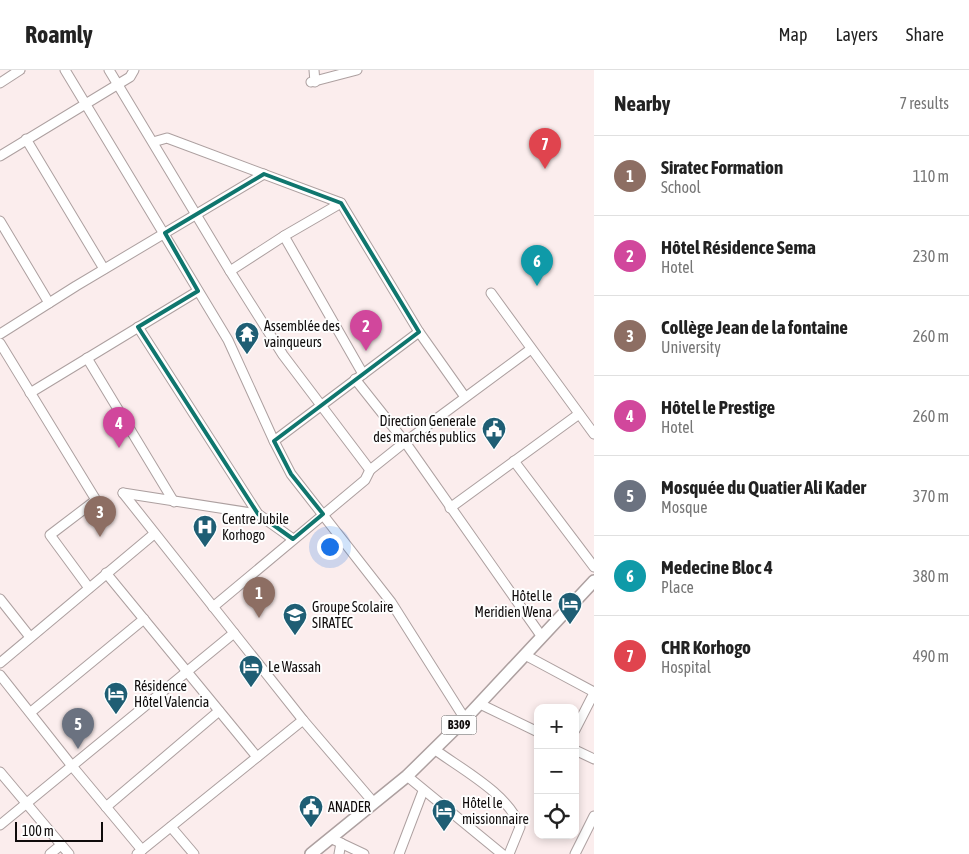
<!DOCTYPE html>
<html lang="en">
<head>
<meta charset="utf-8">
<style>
  body { margin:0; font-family:"Asap Condensed",sans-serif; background:#f2f2f2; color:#222 }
  .controls { position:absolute; right:15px; bottom:15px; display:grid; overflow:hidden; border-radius:10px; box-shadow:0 2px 8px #0003 }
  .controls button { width:45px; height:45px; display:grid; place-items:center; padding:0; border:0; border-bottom:1px solid #e0e0e0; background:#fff; color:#222; font:25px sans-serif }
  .scale { position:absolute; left:15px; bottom:12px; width:88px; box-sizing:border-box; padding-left:5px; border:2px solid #0f0b0b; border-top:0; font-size:14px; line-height:18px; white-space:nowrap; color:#0f0b0b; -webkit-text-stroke:4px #fefefe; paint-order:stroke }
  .you { position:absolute; left:329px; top:476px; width:18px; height:18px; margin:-12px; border:4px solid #fff; border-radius:50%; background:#1a73e8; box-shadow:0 0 0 8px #1a73e833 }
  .badge { display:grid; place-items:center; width:32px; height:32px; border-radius:50%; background:#ea580c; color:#fff; font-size:16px; font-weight:700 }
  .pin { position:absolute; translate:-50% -41px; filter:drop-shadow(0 1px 2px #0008) }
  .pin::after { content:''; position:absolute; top:26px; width:18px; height:15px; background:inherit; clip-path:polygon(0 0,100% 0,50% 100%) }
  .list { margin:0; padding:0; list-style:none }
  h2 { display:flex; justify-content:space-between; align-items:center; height:65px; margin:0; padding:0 20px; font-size:21px }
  h2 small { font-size:16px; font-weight:400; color:#767676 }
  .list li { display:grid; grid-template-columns:32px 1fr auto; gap:15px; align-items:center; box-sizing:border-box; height:80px; padding:0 20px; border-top:1px solid #e0e0e0 }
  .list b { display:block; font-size:19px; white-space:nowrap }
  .list p { margin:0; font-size:16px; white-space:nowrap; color:#767676 }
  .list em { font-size:16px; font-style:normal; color:#767676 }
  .icon { flex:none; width:28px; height:28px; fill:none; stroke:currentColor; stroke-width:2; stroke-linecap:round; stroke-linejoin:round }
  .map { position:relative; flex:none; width:594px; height:784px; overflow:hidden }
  header { display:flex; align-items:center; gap:30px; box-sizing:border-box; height:70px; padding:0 25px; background:#fff; border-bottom:1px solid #e0e0e0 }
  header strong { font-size:24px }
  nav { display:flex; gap:28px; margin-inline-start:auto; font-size:18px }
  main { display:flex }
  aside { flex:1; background:#fff }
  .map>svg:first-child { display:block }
</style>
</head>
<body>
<header>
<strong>Roamly</strong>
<nav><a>Map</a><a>Layers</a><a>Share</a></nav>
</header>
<main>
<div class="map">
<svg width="594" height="784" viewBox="0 0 594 784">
  <rect width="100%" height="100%" fill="#fbeded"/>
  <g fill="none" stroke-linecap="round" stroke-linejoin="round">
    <defs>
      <g id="minor">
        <polyline points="65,0 228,270 274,371 291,404 391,532 465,649"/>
        <polyline points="109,0 230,201 283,285 370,400"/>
        <polyline points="314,0 315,12"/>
        <polyline points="311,12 357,0"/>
        <polyline points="0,13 20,0"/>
        <polyline points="26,69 104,199"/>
        <polyline points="153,72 167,68 341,133 419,262 465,327"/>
        <polyline points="0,86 130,7 134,0"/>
        <polyline points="0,151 49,233"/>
        <polyline points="284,166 363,304"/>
        <polyline points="230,201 284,166 341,133"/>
        <polyline points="491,223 594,364"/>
        <polyline points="138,257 258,444 293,469"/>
        <polyline points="0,264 76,216 264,104"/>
        <polyline points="0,273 96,430 50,465 89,518"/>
        <polyline points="87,288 174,432"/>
        <polyline points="355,309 405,372 542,567"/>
        <polyline points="30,323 198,221"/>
        <polyline points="274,371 419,262"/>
        <polyline points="514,391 594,497"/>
        <polyline points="123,423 303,650 374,733"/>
        <polyline points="123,423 258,444"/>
        <polyline points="450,438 579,344"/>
        <polyline points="106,503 257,687"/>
        <polyline points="0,529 30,567"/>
        <polyline points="213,537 365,410 370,400 405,372 531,279"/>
        <polyline points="525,585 594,622"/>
        <polyline points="0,593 154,464"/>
        <polyline points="0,605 72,696 142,780"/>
        <polyline points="480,634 538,662"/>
        <polyline points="31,642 144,549"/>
        <polyline points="575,660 594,623"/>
        <path d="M 434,679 C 461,699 509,724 520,757 L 509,784"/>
        <polyline points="575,680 594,689"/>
        <polyline points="0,702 69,784"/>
        <polyline points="407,706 502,784"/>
        <polyline points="106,737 219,641"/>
        <polyline points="0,755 234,563"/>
        <polyline points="171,757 194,784"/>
        <polyline points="330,768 364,784"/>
        <polyline points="50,784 61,775"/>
        <polyline points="137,784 303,650"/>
        <polyline points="339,784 341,773"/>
        <polyline points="399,784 423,721"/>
        <polyline points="575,784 594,746"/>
      </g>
      <polyline id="major" points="311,784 407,706 465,649 594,511"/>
    </defs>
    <!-- minor casing -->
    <use href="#minor" stroke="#ada0a0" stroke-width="11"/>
    <!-- major casing -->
    <use href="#major" stroke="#ada0a0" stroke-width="14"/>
    <!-- minor -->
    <use href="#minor" stroke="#fff" stroke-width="9"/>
    <!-- major -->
    <use href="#major" stroke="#fff" stroke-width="11"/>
  </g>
  <!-- marked area -->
  <path fill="none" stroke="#0f766e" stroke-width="4" stroke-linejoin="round" d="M 264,104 L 341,133 L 419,262 L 274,371 L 291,404 L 323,444 L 293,469 L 258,444 L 138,257 L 198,221 L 165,163 Z"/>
  <!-- icons -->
  <defs>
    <symbol id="temple-pin" viewBox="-11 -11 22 30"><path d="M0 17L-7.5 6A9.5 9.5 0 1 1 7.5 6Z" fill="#1f5e74" stroke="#fefefe"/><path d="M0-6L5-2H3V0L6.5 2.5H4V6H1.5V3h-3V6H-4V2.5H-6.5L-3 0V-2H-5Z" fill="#fff"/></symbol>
    <symbol id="civic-pin" viewBox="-11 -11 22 30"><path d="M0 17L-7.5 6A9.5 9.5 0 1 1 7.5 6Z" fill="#1f5e74" stroke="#fefefe"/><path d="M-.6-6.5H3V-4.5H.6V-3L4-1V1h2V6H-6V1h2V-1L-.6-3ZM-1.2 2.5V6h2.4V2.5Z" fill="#fff"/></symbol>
    <symbol id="hospital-pin" viewBox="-11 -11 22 30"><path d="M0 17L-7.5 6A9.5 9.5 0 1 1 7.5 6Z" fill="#1f5e74" stroke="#fefefe"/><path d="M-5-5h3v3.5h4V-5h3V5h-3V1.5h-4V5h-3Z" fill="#fff"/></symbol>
    <symbol id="hotel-pin" viewBox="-11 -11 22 30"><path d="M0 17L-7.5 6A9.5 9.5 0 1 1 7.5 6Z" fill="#1f5e74" stroke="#fefefe"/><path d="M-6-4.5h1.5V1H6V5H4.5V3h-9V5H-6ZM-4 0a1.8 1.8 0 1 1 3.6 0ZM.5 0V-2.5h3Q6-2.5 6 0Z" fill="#fff"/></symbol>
    <symbol id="school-pin" viewBox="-11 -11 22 30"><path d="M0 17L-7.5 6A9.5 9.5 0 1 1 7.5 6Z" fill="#1f5e74" stroke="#fefefe"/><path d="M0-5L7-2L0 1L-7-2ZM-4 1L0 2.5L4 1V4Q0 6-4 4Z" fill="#fff"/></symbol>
  </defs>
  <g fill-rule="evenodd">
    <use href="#temple-pin" x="233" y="250" width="28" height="38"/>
    <use href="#civic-pin" x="480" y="345" width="28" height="38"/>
    <use href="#hospital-pin" x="191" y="443" width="28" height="38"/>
    <use href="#hotel-pin" x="556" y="520" width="28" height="38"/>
    <use href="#school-pin" x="281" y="531" width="28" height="38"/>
    <use href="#hotel-pin" x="237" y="583" width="28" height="38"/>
    <use href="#hotel-pin" x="102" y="610" width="28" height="38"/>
    <use href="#civic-pin" x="297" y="723" width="28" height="38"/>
    <use href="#hotel-pin" x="430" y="727" width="28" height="38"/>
  </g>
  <g text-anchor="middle" stroke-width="4" stroke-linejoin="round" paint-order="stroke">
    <!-- shield labels -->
    <rect fill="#fefefe" stroke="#575454" stroke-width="1" x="441.5" y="645.5" width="35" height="19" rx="4"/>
    <g font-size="12" font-weight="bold" fill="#0f0b0b">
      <text x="459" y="659">B309</text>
    </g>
    <!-- poi labels -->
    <g font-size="14" fill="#0f0b0b" stroke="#fefefe" text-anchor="start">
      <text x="264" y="261">Assemblée des<tspan x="264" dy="16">vainqueurs</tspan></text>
      <text x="476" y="356" text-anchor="end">Direction Generale<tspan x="476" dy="16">des marchés publics</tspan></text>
      <text x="222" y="454">Centre Jubile<tspan x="222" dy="16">Korhogo</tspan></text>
      <text x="552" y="531" text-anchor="end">Hôtel le<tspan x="552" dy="16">Meridien Wena</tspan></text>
      <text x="312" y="542">Groupe Scolaire<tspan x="312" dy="16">SIRATEC</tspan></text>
      <text x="268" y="602">Le Wassah</text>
      <text x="134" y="621">Résidence<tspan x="134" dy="16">Hôtel Valencia</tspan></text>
      <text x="462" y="738">Hôtel le<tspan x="462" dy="16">missionnaire</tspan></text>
      <text x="328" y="742">ANADER</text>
    </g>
  </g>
</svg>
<div class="controls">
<button>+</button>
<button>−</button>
<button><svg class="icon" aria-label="locate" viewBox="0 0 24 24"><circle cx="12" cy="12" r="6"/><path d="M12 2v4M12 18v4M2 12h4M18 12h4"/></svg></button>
</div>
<div class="scale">100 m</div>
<div class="you"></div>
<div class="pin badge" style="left:259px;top:548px;background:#8d6e63">1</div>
<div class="pin badge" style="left:366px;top:281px;background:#d1479c">2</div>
<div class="pin badge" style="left:100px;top:467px;background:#8d6e63">3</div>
<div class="pin badge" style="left:119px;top:378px;background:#d1479c">4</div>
<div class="pin badge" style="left:78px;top:679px;background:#6b7280">5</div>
<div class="pin badge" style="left:537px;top:216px;background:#0f9aa8">6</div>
<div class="pin badge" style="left:545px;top:99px;background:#e0444e">7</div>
</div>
<aside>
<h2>Nearby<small>7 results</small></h2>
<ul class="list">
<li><span class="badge" style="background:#8d6e63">1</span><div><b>Siratec Formation</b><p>School</p></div><em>110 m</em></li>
<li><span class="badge" style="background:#d1479c">2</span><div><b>Hôtel Résidence Sema</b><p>Hotel</p></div><em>230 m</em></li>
<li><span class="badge" style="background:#8d6e63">3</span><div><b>Collège Jean de la fontaine</b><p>University</p></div><em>260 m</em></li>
<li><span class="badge" style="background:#d1479c">4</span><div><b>Hôtel le Prestige</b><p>Hotel</p></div><em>260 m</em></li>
<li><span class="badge" style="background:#6b7280">5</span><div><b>Mosquée du Quatier Ali Kader</b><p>Mosque</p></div><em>370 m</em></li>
<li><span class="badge" style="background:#0f9aa8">6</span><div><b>Medecine Bloc 4</b><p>Place</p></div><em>380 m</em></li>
<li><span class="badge" style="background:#e0444e">7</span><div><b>CHR Korhogo</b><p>Hospital</p></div><em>490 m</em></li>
</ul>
</aside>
</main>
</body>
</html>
